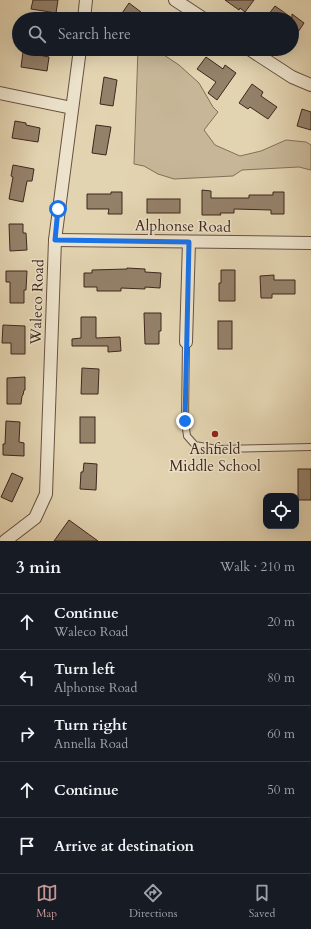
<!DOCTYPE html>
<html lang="en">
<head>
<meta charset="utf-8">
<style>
  body { margin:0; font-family:Cardo,serif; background:#20242c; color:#f1f3f6 }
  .controls { position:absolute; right:12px; bottom:12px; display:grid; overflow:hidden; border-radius:8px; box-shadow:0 4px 16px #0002 }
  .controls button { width:36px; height:36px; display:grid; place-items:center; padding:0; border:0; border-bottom:1px solid #363941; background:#171b24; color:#f1f3f6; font:20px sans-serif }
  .stop { position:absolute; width:12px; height:12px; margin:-9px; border:3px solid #1a73e8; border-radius:50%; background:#fff }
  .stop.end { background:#1a73e8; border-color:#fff; box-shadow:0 1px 4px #0008 }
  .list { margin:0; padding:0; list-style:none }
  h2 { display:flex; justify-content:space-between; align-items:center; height:52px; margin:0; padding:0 16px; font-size:17px }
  h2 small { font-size:13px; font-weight:400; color:#9ea1a6 }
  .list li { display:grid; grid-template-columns:26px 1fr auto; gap:12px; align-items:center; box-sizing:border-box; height:56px; padding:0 16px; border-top:1px solid #363941 }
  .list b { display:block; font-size:15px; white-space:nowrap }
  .list p { margin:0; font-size:13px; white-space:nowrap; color:#9ea1a6 }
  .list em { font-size:13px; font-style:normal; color:#9ea1a6 }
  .icon { flex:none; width:22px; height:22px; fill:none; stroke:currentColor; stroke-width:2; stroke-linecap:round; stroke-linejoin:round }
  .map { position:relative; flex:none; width:311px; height:541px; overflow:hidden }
  .search { position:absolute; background:#171b24; box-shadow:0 4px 16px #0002; left:12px; right:12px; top:12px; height:44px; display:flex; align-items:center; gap:10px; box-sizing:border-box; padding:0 14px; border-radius:22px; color:#9ea1a6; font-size:15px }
  .sheet { height:332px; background:#171b24 }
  nav { display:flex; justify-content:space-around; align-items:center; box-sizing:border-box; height:56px; border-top:1px solid #363941; background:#171b24; font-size:11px; color:#9ea1a6 }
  nav a { display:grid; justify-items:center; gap:2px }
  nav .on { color:#c59692 }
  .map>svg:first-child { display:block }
</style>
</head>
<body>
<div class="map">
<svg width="311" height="541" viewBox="0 0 311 541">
  <rect width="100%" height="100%" fill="#e3d4b1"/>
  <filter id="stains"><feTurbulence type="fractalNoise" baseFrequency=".005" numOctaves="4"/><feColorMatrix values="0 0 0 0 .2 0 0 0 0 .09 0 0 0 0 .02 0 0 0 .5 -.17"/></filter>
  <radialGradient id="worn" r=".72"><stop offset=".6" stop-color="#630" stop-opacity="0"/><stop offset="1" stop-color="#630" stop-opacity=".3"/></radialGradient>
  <!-- green -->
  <polygon fill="#c7b798" stroke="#836f5a" points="138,49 155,49 179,65 199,83 213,107 218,112 204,130 215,145 240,156 261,151 286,140 306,142 311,145 311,170 299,167 242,170 233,176 174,179 158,174 144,166 134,164"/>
  <!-- building -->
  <g fill="#94816a" stroke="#3f271d">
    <polygon points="33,0 58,0 56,13 31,9"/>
    <polygon points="225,0 254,0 245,12 240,8 239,10"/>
    <polygon points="129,3 141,12 136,19 118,19"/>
    <polygon points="275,6 292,18 292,14 304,23 292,41 292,19 265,19"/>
    <polygon points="23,52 49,57 47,71 21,67"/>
    <polygon points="206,57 223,69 225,65 236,73 217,100 208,93 216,82 197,69"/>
    <polygon points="104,77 117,80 113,106 100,104"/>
    <polygon points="252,84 263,92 261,96 277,107 268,119 250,107 248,109 239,103"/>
    <polygon points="302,109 311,112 311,130 297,126"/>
    <polygon points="15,121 26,123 26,125 40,128 38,142 12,138"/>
    <polygon points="96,125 111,127 106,155 92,153"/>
    <polygon points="13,165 34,169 32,181 27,181 23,202 9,199 13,177 11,176"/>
    <polygon points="202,190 211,191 211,198 249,198 249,195 273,195 273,192 284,192 284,214 271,214 271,210 234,209 234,213 220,213 221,215 202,215"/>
    <polygon points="111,192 122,192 122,214 108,214 109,209 87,209 87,194 111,194"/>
    <rect x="147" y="199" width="33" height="14"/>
    <polygon points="9,224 23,224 23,233 26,233 27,250 10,251"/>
    <polygon points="127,268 145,269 145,272 161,273 160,288 145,287 145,289 121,288 121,291 97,291 97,287 84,287 84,273 92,273 92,270 127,269"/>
    <polygon points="221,270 235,270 235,301 219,301 219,283 221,283"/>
    <polygon points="6,271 27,271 26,290 24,290 24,303 10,303 10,282 6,282"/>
    <polygon points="274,275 274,280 295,280 295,294 272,294 272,298 261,298 260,276"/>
    <polygon points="144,313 161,313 161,331 159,331 159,344 145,344"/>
    <polygon points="81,317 96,317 96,338 120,337 121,351 108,352 108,346 72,346 72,339 81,338"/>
    <rect x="218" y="321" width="14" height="28"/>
    <polygon points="3,325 25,326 25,354 11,354 11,343 2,343"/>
    <polygon points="82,368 99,369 98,394 81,394"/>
    <polygon points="25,377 25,390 24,390 23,395 22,396 21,404 7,404 7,378"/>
    <rect x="80" y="417" width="15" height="26"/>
    <polygon points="6,421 20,422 19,442 24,443 24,456 3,455 3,444 5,444"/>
    <polygon points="84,463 97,464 96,490 80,489 81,472 83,472"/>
    <rect x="298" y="469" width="13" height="31"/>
    <polygon points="12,473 23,478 12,502 1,497"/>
    <polygon points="69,520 98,541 54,541"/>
  </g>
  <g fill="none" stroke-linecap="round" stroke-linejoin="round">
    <defs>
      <polyline id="lane" points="186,342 185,421 187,436 195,445 217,449 311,447"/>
      <g id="street">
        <polyline points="175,0 204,19"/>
        <polyline points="84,19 86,0"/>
        <polyline points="249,49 292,77 311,85"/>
        <polyline points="0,93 72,108"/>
        <polyline points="55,240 311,243"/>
        <polyline points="186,342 189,242"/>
        <polyline points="5,541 35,518 46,494 55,240 80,49"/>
      </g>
    </defs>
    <!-- lane casing -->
    <use href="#lane" stroke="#685242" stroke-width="8"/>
    <!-- street casing -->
    <use href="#street" stroke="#685242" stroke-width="14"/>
    <!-- lane -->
    <use href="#lane" stroke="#ede3cc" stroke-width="6"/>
    <!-- street -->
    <use href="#street" stroke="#ede3cc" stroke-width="12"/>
  </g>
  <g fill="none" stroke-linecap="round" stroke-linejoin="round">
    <!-- route -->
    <polyline stroke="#1a73e8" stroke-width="5" points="58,209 55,240 189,242 185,421"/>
  </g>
  <!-- markers -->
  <circle fill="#8f2418" stroke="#ede3cc" stroke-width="1.5" cx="215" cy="434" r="4"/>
  <g text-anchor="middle" stroke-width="3" stroke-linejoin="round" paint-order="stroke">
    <!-- street labels -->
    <g font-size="15" fill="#3f271d" stroke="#ede3cc">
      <text transform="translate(183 226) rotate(1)" y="5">Alphonse Road</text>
      <text transform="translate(37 302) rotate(-88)" y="5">Waleco Road</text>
    </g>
    <!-- poi labels -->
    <g font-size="15" fill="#3f271d" stroke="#ede3cc">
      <text x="215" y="454">Ashfield<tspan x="215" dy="17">Middle School</tspan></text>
    </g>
  </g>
  <rect width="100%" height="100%" filter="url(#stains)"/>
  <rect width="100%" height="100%" fill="url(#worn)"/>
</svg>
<div class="controls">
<button><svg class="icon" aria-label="locate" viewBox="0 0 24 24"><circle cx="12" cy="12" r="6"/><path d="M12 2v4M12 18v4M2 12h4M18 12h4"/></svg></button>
</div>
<div class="stop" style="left:58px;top:209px"></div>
<div class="stop end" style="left:185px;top:421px"></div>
<div class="search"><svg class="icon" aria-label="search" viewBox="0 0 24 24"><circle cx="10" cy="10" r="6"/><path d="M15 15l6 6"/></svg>Search here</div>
</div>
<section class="sheet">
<h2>3 min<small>Walk · 210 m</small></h2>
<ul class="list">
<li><svg class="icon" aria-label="ahead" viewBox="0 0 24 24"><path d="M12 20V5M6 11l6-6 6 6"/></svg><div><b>Continue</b><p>Waleco Road</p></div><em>20 m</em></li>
<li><svg class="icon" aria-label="left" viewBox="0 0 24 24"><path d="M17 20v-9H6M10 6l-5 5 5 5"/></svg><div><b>Turn left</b><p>Alphonse Road</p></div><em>80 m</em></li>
<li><svg class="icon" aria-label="right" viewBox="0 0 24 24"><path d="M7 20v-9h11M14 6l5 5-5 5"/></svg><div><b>Turn right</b><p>Annella Road</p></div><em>60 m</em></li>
<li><svg class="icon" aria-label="ahead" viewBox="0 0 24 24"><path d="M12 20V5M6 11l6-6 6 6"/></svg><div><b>Continue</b></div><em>50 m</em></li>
<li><svg class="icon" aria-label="arrive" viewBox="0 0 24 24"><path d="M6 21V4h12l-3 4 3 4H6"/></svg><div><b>Arrive at destination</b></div></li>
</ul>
</section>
<nav>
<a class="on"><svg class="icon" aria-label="map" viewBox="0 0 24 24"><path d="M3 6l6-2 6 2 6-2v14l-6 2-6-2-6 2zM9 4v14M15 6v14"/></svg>Map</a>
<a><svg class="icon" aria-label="directions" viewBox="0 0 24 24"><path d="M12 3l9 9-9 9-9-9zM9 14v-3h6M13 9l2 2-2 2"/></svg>Directions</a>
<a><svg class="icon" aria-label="saved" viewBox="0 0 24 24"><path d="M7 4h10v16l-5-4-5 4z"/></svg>Saved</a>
</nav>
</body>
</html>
